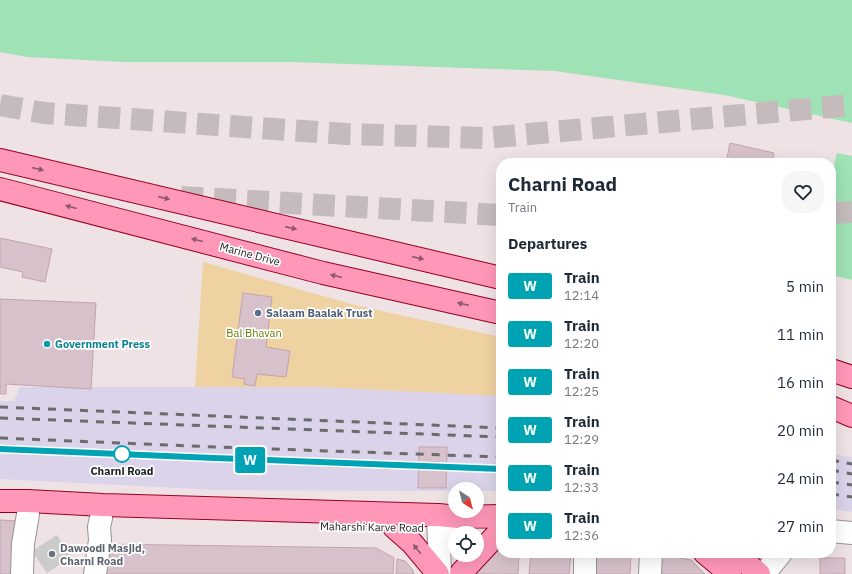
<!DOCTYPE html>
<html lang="en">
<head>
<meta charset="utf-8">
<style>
	body { margin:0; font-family:"IBM Plex Sans",sans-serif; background:#f6f6f7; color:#1f2937; height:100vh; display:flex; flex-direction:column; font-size:15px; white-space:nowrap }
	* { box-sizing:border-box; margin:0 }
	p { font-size:13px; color:#747a83 }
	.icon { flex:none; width:22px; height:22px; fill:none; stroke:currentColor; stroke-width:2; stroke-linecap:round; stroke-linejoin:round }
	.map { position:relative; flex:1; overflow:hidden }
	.side { position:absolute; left:496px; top:158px; width:340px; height:400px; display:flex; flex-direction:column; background:#fff; border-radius:16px; box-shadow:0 4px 16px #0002 }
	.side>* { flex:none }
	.badge { padding:0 8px; border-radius:3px; font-size:14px; line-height:26px }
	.needle { width:26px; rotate:144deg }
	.tools { position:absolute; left:448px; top:482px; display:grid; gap:8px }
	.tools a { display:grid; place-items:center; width:36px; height:36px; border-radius:50%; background:#fff; box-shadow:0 4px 16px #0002; font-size:20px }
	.map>.badge { position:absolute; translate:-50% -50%; box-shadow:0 0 0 2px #fff }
	h2 { padding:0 12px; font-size:15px; line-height:36px }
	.round { display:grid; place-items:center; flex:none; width:42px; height:42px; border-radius:16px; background:#f6f6f7 }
	.overview { display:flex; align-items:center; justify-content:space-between; height:68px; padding:0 12px }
	h1 { font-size:19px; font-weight:700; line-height:30px }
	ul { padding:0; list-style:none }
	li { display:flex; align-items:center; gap:12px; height:48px; padding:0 12px }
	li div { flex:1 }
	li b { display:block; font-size:15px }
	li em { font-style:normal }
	li .badge { min-width:44px; font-weight:700; text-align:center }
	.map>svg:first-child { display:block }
</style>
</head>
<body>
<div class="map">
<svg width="852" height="574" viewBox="0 0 852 574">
	<rect width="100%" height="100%" fill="#efe2e5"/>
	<path fill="#dad3e9" d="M20 387H320L501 395V491H477V489H455V491L217 490 0 479V401H14Z
		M831 453 852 458V512L831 509Z"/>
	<path fill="#cbcbcb" d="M57 535 71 557 47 573 32 551Z"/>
	<path fill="#efd2a2" d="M203 262 359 306 501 337V396L320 387H195Z"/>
	<path fill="#9ee2b5" d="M0 0H852V123L724 95 555 71 291 62H123L27 57 0 52Z
		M837 153 852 156V280L831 275V179Z"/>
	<path fill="#d7c2cb" stroke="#c3a3b1" d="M730 143 774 153 772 163H726Z
		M0 238 52 249 45 282 22 277 23 272 0 267Z
		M243 293 272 297 266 347 290 351 286 377 257 374 255 386 244 384 245 379 232 377Z
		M0 299 96 303 91 389 6 384V394H0Z
		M419 447H447L446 488H418Z
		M0 520 18 521 12 574H0Z
		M101 544 376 548 394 558 393 574H99Z
		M501 546V553H519L518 574H475L481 561Z
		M531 553H571L569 574H529Z
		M589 553H631L630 574H588Z
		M659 554 691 560 705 574H657Z
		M820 558H845V574H820Z
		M397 559 405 561 412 569 414 574H396Z"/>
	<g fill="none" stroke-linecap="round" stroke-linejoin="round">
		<path stroke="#c5bbbd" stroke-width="22" stroke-dasharray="22 11" stroke-linecap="butt" d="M0 105 44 113 346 134 485 138 852 105
			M181 197 501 215
			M831 213 852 212"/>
		<g stroke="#949494" stroke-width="24">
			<path id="minor" d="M438 515 440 574
				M459 517 460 533
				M831 531 852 533
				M22 574 23 544 28 514
				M95 574 100 540 99 527 101 518
				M585 574V553
				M650 574 651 553
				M764 574 781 553"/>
		</g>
		<g stroke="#960020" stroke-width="24">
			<path id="major" d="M0 160 501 278
				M0 189 323 273 501 313
				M831 370 852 377
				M831 407 852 416
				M0 501H28L103 505 438 515 459 517 501 516
				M394 527 412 543 438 574
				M705 553 730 574
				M735 553 759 574
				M461 573 501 530"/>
		</g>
		<use href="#minor" stroke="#fff" stroke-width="22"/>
		<use href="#major" stroke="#ff97b8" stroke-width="22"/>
		<path stroke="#6b6b6b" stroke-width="3" stroke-dasharray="8 8" stroke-linecap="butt" d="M0 407 501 428
			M0 418 501 437
			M0 438 215 447 501 457
			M0 449 215 459 501 469
			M831 460 852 464
			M831 470 852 474
			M831 482 852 485
			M831 494 852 497"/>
	</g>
	<defs><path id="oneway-solid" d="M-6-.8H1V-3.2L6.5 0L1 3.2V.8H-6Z"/></defs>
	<g fill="#8e5a6a">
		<use href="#oneway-solid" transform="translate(38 169) rotate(13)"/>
		<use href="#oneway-solid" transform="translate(164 198) rotate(13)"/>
		<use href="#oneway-solid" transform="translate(71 207) rotate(-165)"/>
		<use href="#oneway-solid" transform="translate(291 228) rotate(13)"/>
		<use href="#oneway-solid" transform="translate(197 240) rotate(-165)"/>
		<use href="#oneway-solid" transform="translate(418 258) rotate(13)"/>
		<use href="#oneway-solid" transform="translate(336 276) rotate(-167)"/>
		<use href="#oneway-solid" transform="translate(463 304) rotate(-167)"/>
		<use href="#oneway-solid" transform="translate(417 549) rotate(-129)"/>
	</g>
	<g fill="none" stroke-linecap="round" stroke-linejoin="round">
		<g stroke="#fff" stroke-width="9">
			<path id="line" d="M0 449 214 458 501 469"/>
		</g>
		<use href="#line" stroke="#00a3b4" stroke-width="6"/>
	</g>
	<circle fill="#5c6f8a" stroke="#fff" stroke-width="1.5" cx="258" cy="313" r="4"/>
	<circle fill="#0f9aa8" stroke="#fff" stroke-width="1.5" cx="47" cy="344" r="4"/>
	<circle fill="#fff" stroke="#00a3b4" stroke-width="2" cx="122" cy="454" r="8"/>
	<circle fill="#6b7280" stroke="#fff" stroke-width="1.5" cx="52" cy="554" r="4"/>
	<g text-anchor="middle" stroke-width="3.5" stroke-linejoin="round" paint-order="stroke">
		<g font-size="11" fill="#1d1d1d" stroke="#fff">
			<text transform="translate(250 254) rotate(15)" y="4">Marine Drive</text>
			<text transform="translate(372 527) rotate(1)" y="4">Maharshi Karve Road</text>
		</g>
		<g font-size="11" font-weight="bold" fill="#4e5e75" stroke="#fff" text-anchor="start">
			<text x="266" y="317">Salaam Baalak Trust</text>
		</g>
		<g font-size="11" fill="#668002" stroke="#fff">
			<text x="254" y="337">Bal Bhavan</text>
		</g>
		<g font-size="11" font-weight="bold" fill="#0d838f" stroke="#fff" text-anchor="start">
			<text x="55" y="348">Government Press</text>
		</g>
		<g font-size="11" font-weight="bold" fill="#1d1d1d" stroke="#fff">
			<text x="122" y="475">Charni Road</text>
		</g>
		<g font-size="11" font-weight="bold" fill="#5b616d" stroke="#fff" text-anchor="start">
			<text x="60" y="552">Dawoodi Masjid,<tspan x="60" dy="13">Charni Road</tspan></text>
		</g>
	</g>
</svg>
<div class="tools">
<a><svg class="needle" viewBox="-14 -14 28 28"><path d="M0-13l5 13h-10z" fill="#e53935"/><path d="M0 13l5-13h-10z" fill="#747a83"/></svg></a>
<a><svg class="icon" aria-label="locate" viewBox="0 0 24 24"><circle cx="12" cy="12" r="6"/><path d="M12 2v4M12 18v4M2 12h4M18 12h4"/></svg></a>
</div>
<b class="badge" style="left:250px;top:460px;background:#00a3b4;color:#fff">W</b>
<section class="side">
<div class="overview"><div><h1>Charni Road</h1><p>Train</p></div><a class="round"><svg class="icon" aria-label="heart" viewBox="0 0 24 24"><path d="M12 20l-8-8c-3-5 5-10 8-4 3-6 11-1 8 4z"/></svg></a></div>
<h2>Departures</h2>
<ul>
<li><span class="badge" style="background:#00a3b4;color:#fff">W</span><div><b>Train</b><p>12:14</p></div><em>5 min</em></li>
<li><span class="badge" style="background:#00a3b4;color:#fff">W</span><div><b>Train</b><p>12:20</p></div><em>11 min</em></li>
<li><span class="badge" style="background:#00a3b4;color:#fff">W</span><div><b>Train</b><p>12:25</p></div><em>16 min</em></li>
<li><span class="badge" style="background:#00a3b4;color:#fff">W</span><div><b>Train</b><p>12:29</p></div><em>20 min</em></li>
<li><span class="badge" style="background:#00a3b4;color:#fff">W</span><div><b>Train</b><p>12:33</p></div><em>24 min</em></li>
<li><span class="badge" style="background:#00a3b4;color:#fff">W</span><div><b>Train</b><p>12:36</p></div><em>27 min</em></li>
</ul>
</section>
</div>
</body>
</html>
